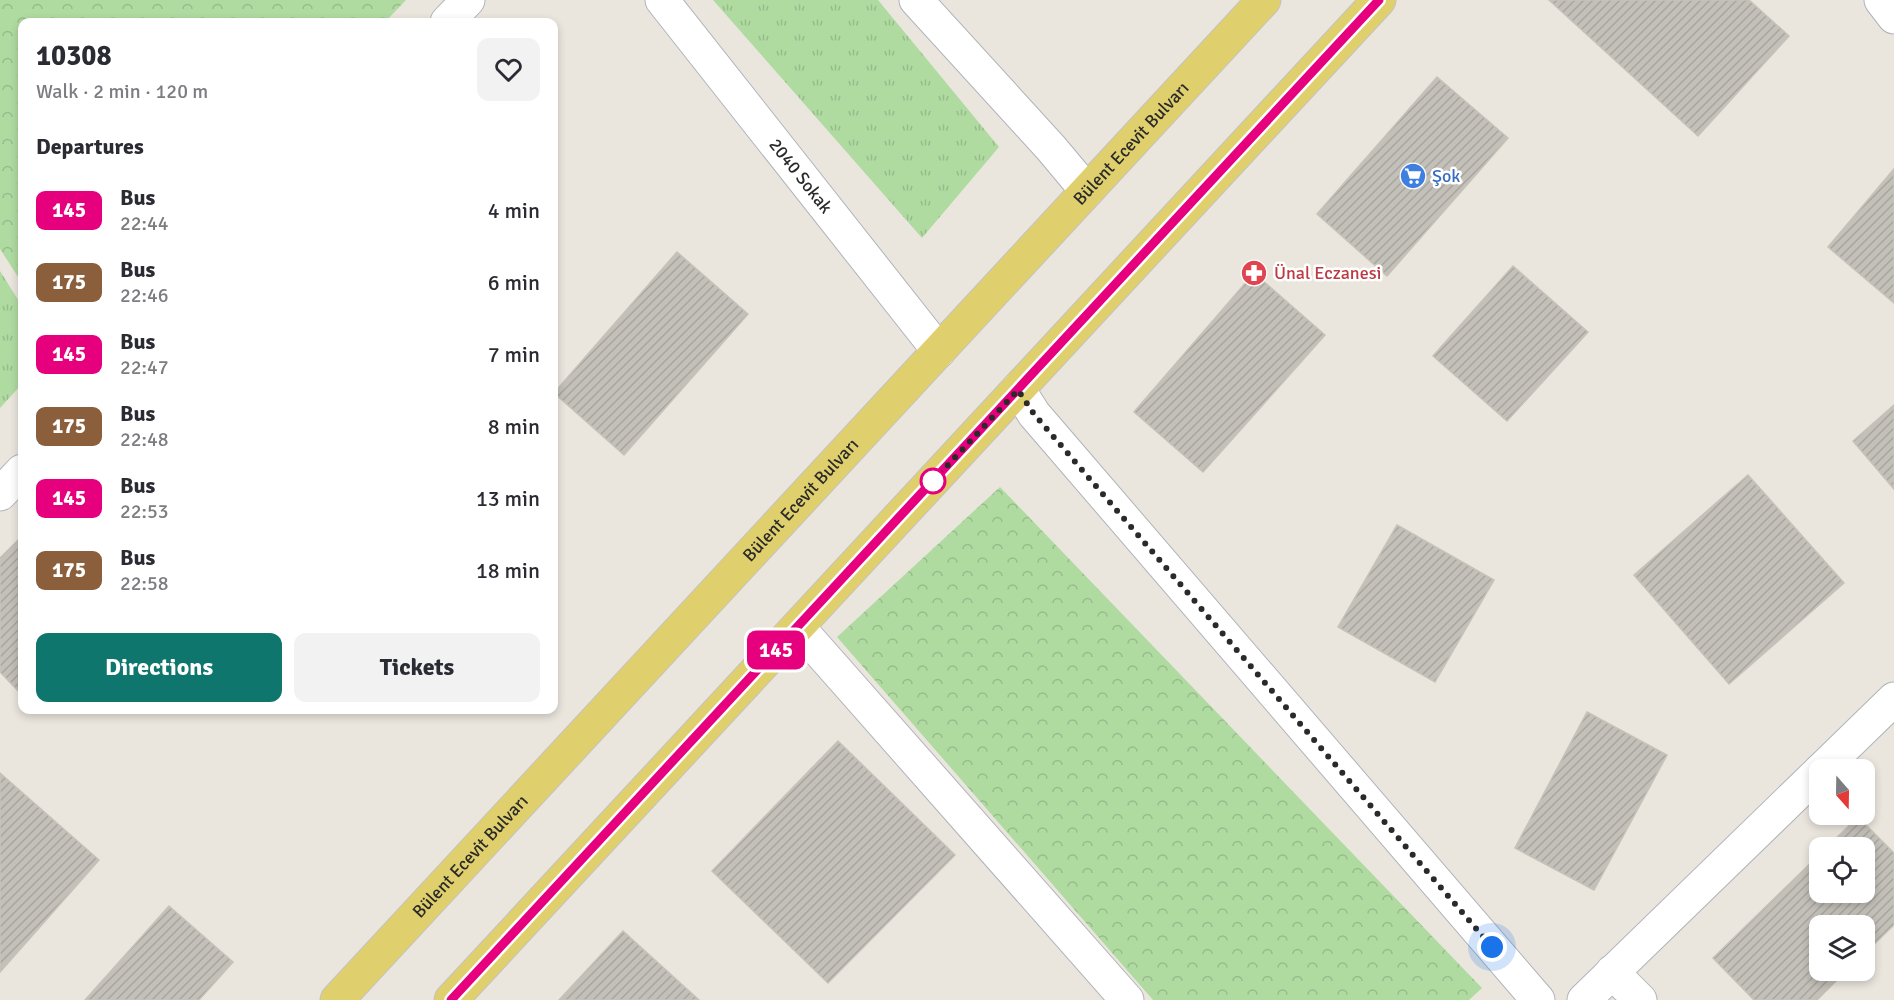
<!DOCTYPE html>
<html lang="en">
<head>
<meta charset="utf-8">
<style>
	body { margin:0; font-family:Signika,sans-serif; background:#f2f2f3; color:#2b2b33; height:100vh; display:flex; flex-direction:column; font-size:22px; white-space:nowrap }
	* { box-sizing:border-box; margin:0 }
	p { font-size:20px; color:#7c7c81 }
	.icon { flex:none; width:33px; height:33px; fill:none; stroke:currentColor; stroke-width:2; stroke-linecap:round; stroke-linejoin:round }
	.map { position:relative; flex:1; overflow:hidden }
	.panel { position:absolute; left:18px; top:18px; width:540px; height:696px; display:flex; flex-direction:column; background:#fff; border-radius:12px; box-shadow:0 3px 9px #0003 }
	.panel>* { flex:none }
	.badge { padding:0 12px; border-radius:9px; font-size:21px; line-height:39px }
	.needle { width:39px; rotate:160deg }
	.fabs { position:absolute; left:1809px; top:759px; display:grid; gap:12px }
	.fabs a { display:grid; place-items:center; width:66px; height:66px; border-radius:12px; background:#fff; box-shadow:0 3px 9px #0003; font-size:30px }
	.you { position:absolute; width:30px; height:30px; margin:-15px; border:4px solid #fff; border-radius:50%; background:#1a73e8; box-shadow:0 0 0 9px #1a73e833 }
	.map>.badge { position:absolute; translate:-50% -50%; box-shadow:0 0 0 3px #fff }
	h2 { padding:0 18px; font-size:22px; line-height:54px }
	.round { display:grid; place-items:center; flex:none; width:63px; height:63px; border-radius:12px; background:#f2f2f3 }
	.headline { display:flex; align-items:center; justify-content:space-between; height:102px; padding:0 18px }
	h1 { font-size:28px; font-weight:700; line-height:45px }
	.button { display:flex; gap:12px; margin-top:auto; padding:12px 18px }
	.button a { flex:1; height:69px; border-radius:12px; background:#0f766e; color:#fff; font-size:24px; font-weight:700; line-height:69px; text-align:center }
	.button a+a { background:#f2f2f3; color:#2b2b33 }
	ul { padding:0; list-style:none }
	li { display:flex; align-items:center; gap:18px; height:72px; padding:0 18px }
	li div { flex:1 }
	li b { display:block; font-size:22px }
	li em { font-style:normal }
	li .badge { min-width:66px; font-weight:700; text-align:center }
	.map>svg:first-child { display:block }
</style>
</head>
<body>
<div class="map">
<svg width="1894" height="1000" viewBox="0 0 1894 1000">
	<defs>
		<pattern id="grass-tufts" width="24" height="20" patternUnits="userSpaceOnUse" patternTransform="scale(1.5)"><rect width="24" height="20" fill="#afdba1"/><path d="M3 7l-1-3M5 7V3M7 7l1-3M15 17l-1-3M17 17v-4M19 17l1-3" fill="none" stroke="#97bc8b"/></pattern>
		<pattern id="park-crowns" width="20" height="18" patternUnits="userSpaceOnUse" patternTransform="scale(1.5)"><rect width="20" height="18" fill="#afdba1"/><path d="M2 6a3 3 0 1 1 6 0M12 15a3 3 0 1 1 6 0" fill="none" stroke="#97bc8b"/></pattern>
		<pattern id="building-hatch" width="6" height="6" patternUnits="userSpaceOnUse" patternTransform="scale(1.5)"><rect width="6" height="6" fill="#c3c0b9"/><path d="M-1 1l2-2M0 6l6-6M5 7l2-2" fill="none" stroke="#a8a59f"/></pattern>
	</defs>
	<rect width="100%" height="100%" fill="#eae6de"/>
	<path fill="url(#grass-tufts)" d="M713 0H878L999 147 922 238Z
		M0 271 22 306V384L0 408Z"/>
	<path fill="url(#park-crowns)" d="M0 0H406L385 22H22V283L0 249Z
		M1000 487 1482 988 1469 1000H1153L837 637Z"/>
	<path fill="url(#building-hatch)" stroke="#c6c2b8" stroke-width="1.5" d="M1549 0H1749L1789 36 1698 136Z
		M1437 77 1508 138 1387 276 1317 214Z
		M1894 169V303L1828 247Z
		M677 252 748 314 624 455 554 393Z
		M1513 266 1588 332 1507 421 1433 356Z
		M1254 273 1325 335 1203 472 1134 412Z
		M1894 405V489L1853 441Z
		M1748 475 1844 583 1729 684 1634 575Z
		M1397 525 1494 580 1435 682 1338 627Z
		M22 536V695L0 672V558Z
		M1587 712 1667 755 1594 890 1515 848Z
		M838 741 955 855 828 983 712 871Z
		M0 773 99 860 0 972Z
		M1858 817 1894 853V925L1864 954V926H1820V970H1847L1817 1000H1754L1713 958 1820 854V892H1864V848H1826Z
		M169 906 233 962 199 1000H85Z
		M623 931 699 1000H559Z"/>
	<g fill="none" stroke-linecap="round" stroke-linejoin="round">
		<g stroke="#b1b3bc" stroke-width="35">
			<g id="minor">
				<path id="s1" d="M662 0 939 351"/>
				<path d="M916 0 1051 148 1087 191"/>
				<path d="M1881 0 1894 17"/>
				<path d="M447 22 468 0"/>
				<path d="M1018 389 1034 414 1538 1000"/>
				<path d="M0 494 22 471"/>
				<path d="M798 627 1127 1000"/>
				<path d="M1821 770 1894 699"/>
				<path d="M1612 972 1640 1000"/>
				<path d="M1584 1000 1820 771"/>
			</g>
		</g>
		<g stroke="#c3c3c3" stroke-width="35">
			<g id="primary">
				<path id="s2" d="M337 1000 1264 0"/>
				<path d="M451 1000 1379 0"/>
			</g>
		</g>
		<use href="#minor" stroke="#fff" stroke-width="33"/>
		<use href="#primary" stroke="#e0cf6d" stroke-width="33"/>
	</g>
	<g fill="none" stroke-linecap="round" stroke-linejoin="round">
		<g stroke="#fff" stroke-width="14">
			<path id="line" d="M451 1000 1379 0"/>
		</g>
		<use href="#line" stroke="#e6007e" stroke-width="9"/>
		<path stroke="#2a2a2a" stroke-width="6" stroke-dasharray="0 10.8" d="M933 481 1018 390 1034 414 1492 947"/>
	</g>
	<defs>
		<g id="supermarket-disc" transform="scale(1.35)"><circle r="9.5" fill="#3f7fe0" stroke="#fff"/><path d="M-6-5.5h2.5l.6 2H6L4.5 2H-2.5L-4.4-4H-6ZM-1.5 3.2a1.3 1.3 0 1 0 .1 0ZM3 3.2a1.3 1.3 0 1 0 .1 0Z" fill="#fff"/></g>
		<g id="pharmacy-disc" transform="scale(1.35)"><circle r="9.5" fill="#e0444e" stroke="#fff"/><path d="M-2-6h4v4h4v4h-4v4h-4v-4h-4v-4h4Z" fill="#fff"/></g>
	</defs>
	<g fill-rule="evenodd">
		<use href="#supermarket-disc" x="1413" y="176"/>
		<use href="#pharmacy-disc" x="1254" y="273"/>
	</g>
	<circle fill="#fff" stroke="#e6007e" stroke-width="3" cx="933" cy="481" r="12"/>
	<g text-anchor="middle" stroke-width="5" stroke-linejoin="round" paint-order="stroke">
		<g font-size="18" fill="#2a2a2a" stroke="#fff">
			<text dy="6" stroke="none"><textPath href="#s2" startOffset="1168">Bülent Ecevit Bulvarı</textPath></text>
			<text dy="6" stroke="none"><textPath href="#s1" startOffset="224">2040 Sokak</textPath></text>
			<text dy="6" stroke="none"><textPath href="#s2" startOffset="682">Bülent Ecevit Bulvarı</textPath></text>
			<text dy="6" stroke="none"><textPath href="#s2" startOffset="196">Bülent Ecevit Bulvarı</textPath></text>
		</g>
		<g font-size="18" fill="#366cbe" stroke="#fff" text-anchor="start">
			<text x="1432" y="182">Şok</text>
		</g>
		<g font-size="18" fill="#be3a42" stroke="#fff" text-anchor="start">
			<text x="1274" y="279">Ünal Eczanesi</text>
		</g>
	</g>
</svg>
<div class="fabs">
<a><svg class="needle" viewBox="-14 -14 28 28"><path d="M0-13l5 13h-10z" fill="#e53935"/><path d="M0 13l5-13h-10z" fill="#7c7c81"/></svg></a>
<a><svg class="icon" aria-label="locate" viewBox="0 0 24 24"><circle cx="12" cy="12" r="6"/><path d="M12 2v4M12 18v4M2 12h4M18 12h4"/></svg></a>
<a><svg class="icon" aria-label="layers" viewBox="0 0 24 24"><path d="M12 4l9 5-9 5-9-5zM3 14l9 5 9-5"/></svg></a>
</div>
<div class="you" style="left:1492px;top:947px"></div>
<b class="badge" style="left:776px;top:650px;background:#e6007e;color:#fff">145</b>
<section class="panel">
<div class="headline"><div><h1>10308</h1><p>Walk · 2 min · 120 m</p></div><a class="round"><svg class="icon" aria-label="heart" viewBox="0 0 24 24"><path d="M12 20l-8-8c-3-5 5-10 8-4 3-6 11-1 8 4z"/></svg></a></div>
<h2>Departures</h2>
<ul>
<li><span class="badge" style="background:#e6007e;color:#fff">145</span><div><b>Bus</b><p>22:44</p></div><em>4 min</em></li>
<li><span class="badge" style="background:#8b5e3c;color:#fff">175</span><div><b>Bus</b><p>22:46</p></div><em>6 min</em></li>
<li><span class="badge" style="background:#e6007e;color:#fff">145</span><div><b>Bus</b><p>22:47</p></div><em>7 min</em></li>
<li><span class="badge" style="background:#8b5e3c;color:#fff">175</span><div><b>Bus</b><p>22:48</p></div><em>8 min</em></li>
<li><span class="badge" style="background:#e6007e;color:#fff">145</span><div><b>Bus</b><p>22:53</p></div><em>13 min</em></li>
<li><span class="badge" style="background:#8b5e3c;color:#fff">175</span><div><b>Bus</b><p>22:58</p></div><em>18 min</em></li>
</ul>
<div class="button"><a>Directions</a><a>Tickets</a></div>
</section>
</div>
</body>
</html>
